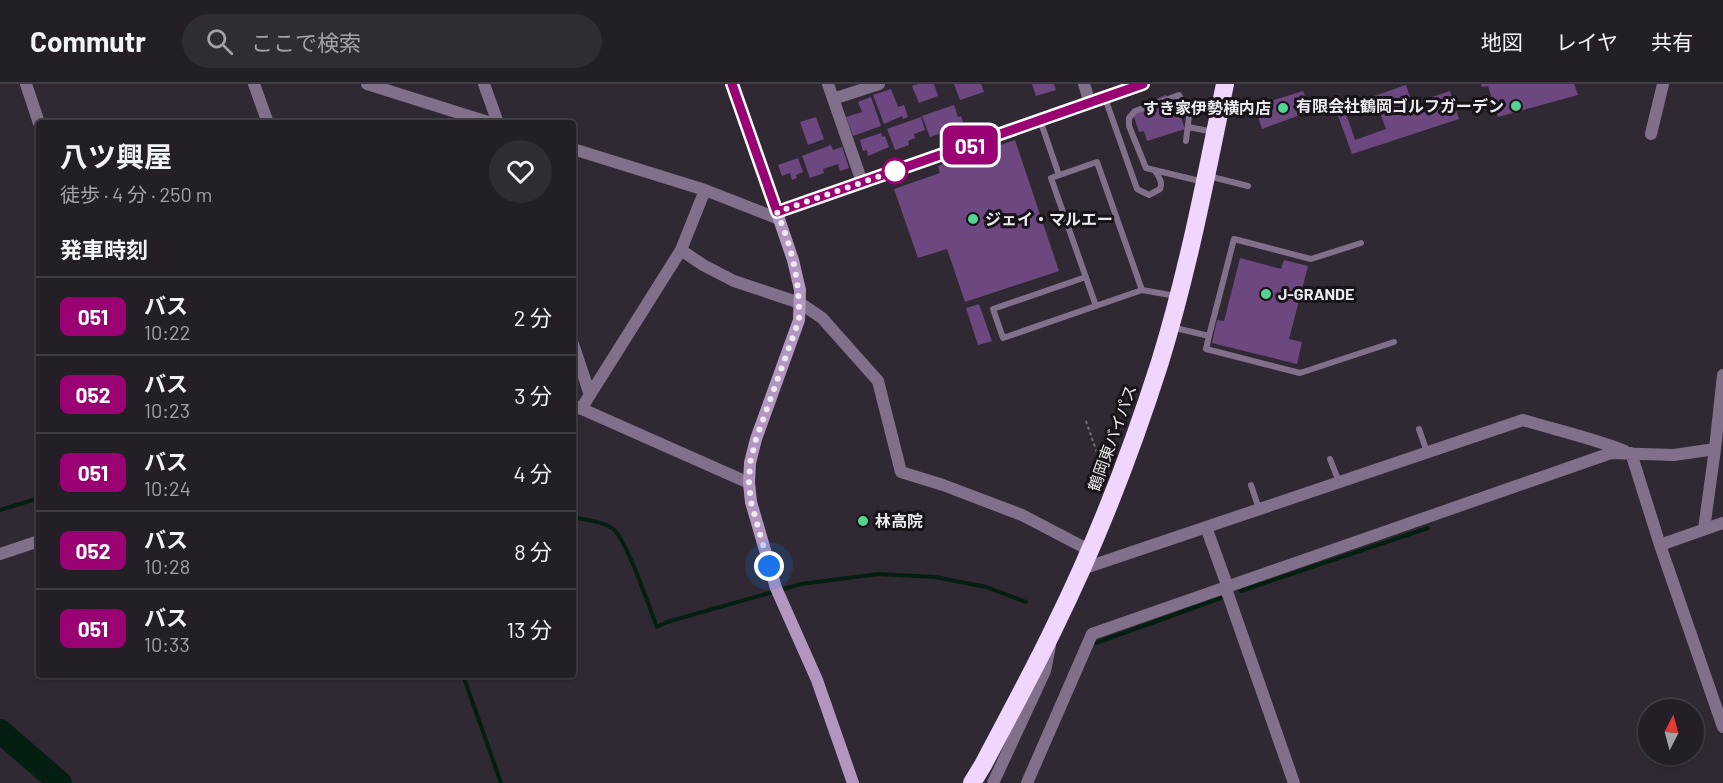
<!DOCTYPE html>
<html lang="ja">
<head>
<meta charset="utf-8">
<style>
	body { margin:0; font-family:Barlow,"Noto Sans JP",sans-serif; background:#302c33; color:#f1f3f6; height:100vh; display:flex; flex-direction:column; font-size:22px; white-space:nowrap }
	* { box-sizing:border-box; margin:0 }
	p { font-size:20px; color:#a3a2a7 }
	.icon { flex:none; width:33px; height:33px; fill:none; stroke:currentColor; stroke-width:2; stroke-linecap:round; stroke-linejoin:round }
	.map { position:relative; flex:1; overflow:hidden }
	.drawer { position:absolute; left:36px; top:36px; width:540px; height:558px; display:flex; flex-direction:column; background:#241f27; border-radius:6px; box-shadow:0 2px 4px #0004,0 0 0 2px #413d44 }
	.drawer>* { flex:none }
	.badge { padding:0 12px; border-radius:9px; font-size:21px; line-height:39px }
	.needle { width:39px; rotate:6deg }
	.tools { position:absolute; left:1638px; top:615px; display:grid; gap:12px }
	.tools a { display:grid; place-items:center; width:66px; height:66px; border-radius:50%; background:#241f27; box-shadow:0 2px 4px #0004,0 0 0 2px #413d44; font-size:30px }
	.you { position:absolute; width:30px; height:30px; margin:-15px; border:4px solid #fff; border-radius:50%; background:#1a73e8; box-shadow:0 0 0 9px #1a73e833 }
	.map>.badge { position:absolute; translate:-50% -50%; box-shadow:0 0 0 3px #fff }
	h2 { padding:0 24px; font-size:22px; line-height:54px }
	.round { display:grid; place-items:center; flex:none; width:63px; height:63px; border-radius:32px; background:#302c33 }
	.overview { display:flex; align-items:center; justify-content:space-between; height:102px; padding:0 24px }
	h1 { font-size:28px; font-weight:700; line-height:45px }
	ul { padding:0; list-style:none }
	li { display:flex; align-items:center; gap:18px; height:78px; padding:0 24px; border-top:2px solid #413d44 }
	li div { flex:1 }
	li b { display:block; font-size:22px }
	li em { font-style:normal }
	li .badge { min-width:66px; font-weight:700; text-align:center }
	header { display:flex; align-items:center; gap:36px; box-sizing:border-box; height:84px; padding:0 30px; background:#241f27; border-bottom:2px solid #413d44 }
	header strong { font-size:28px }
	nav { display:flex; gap:33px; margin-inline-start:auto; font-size:21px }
	.search { width:420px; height:54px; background:#302c33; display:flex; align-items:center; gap:15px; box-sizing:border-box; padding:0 21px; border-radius:33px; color:#a3a2a7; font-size:22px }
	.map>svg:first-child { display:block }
</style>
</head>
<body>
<header>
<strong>Commutr</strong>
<div class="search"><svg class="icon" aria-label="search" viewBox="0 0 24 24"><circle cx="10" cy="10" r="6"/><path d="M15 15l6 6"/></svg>ここで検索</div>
<nav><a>地図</a><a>レイヤ</a><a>共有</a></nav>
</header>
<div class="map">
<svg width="1723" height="699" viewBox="0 0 1723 699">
	<rect width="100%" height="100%" fill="#302934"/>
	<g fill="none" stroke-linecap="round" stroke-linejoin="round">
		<path stroke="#051e12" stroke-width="4" d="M0 426 39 414
			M573 433C586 436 602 437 613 445 627 456 649 523 657 543L667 538 801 500 878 490 935 493 986 503 1026 518
			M1241 507 1428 444
			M1096 559 1221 514
			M463 591 501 699"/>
		<path stroke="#051e12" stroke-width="24" d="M0 647 60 699"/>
	</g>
	<path fill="#6d477f" d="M918 0H934L938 12 919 19 912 2Z
		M954 0H981L984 8 960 16Z
		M1032 0H1054L1056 6 1036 12Z
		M1481 0H1574L1578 11 1498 33 1488 2 1482 3Z
		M1406 1 1416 30 1435 24 1432 13 1450 7 1459 35 1352 70 1337 29 1345 26 1355 56 1386 45 1374 12Z
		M891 5 898 23 904 21 908 33 903 35 902 32 884 40 873 11Z
		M1303 7 1311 27 1262 45 1255 22Z
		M1166 11 1169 19 1175 17 1185 45 1147 57 1144 47 1139 48 1133 30 1160 21 1158 14Z
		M871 13 881 42 853 52 846 33 862 28 858 18Z
		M954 21 958 33 961 32 963 38 959 39 960 42 930 53 922 32Z
		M816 33 824 55 808 61 800 38Z
		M921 33 925 46 914 50 915 54 908 57 909 61 895 66 887 45Z
		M881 49 882 53 885 52 889 63 868 72 867 66 863 67 860 56Z
		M1015 56 1059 187 965 218 947 165 918 174 894 105 940 89 938 82Z
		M831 61 833 66 842 63 849 84 840 87 838 80 823 85 824 89 810 94 802 72Z
		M798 74 803 88 796 91 797 94 792 96 790 89 782 92 778 81Z
		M1240 174 1281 185 1284 176 1308 182 1289 255 1302 258 1297 280 1212 259 1217 236 1224 237Z
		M979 220 992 257 978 261 966 224Z"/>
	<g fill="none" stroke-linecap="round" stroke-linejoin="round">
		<path stroke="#746f78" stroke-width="2" stroke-dasharray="3 3" stroke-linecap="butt" d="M1086 337 1104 389"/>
		<path stroke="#81708a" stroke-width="6" d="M1105 14 1137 105 1149 111 1160 105C1163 98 1159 93 1155 87
			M1040 36 1059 91
			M1188 43 1214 48
			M1186 57 1189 32 1179 11 1135 27 1129 34V42L1146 84 1204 98
			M1208 92 1248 102
			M1086 193 993 225 1003 254 1142 206 1176 212
			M1096 222 1051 94 1097 78 1142 206
			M1171 243 1209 252 1206 265 1300 289 1394 258
			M1209 252 1234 155 1311 175 1361 159
			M1419 345 1427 368
			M1330 375 1339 398
			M1251 401 1259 425"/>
		<path stroke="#81708a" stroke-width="12" d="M26 0 39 39
			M254 0 268 39
			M367 0 491 39
			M484 0 498 39
			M828 0 862 98
			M1084 0 1090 19
			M833 15 879 0
			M1651 50 1663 0
			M573 65 705 106 779 135
			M681 166 703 181 734 197 800 219 822 234 878 297 901 388 943 401 1022 431 1089 466
			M573 260 590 311
			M573 321 749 399
			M581 325 681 166 705 106
			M1631 369 1660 461 1723 643
			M1206 443 1227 501
			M1704 445 1715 365
			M1660 461 1723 439
			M0 470 39 457
			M1082 485 1523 336C1556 346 1592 354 1625 367
			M1225 502 1294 699
			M993 699 1045 587 1050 562
			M1027 699 1092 550 1611 369 1674 371 1715 365 1723 291"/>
		<path stroke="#b296c0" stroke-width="12" d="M732 0 779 135 793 176 800 206 799 236 756 355 750 379 749 399 751 418 776 504 817 596 853 699
			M777 128 1143 0"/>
		<path stroke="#f0d6fd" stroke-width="18" d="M972 699 983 681C1007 635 1032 590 1054 544 1096 459 1131 369 1160 278 1188 187 1206 93 1225 0"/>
	</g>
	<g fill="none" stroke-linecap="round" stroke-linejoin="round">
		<g stroke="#fff" stroke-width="14">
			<path id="line" d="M732 0 777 128 1143 0"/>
		</g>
		<use href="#line" stroke="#9a0273" stroke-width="9"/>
		<path stroke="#eeeaf1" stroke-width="6" stroke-dasharray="0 10.8" d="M769 482 751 418 749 399 750 379 756 355 799 236C800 197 792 164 777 128L895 87"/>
	</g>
	<g fill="#54d395" stroke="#171318" stroke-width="2">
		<circle cx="1516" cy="22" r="6"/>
		<circle cx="1283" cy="24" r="6"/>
		<circle cx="973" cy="135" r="6"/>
		<circle cx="1266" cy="210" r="6"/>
		<circle cx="863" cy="437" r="6"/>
	</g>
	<circle fill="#fff" stroke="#9a0273" stroke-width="3" cx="895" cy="87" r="12"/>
	<g text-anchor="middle" stroke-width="6" stroke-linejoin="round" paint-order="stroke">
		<g font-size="16" font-weight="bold" fill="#eeeaf1" stroke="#171318" text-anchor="start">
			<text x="1504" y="28" text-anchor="end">有限会社鶴岡ゴルフガーデン</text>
			<text x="1271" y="30" text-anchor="end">すき家伊勢横内店</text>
			<text x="985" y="141">ジェイ・マルエー</text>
			<text x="1278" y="216">J-GRANDE</text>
			<text x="875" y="443">林高院</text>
		</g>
		<g font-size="16" fill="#eeeaf1" stroke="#171318">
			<text transform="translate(1112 354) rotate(-70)" y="6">鶴岡東バイパス</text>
		</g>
	</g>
</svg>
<div class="tools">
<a><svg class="needle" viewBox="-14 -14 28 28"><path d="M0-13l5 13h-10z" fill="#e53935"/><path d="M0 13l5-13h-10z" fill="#a3a2a7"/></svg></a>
</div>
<div class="you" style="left:769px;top:482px"></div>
<b class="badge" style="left:970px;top:61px;background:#9a0273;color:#fff">051</b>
<section class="drawer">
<div class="overview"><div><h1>八ツ興屋</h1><p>徒歩 · 4 分 · 250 m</p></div><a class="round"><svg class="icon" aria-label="heart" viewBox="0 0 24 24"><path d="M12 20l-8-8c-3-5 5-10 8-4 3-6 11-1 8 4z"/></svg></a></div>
<h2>発車時刻</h2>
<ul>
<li><span class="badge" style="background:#9a0273;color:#fff">051</span><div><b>バス</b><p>10:22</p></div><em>2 分</em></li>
<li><span class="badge" style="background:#9a0273;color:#fff">052</span><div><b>バス</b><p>10:23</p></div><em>3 分</em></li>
<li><span class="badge" style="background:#9a0273;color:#fff">051</span><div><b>バス</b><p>10:24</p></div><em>4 分</em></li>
<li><span class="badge" style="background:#9a0273;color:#fff">052</span><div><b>バス</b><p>10:28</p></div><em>8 分</em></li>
<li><span class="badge" style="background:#9a0273;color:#fff">051</span><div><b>バス</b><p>10:33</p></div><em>13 分</em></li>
</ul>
</section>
</div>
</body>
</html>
